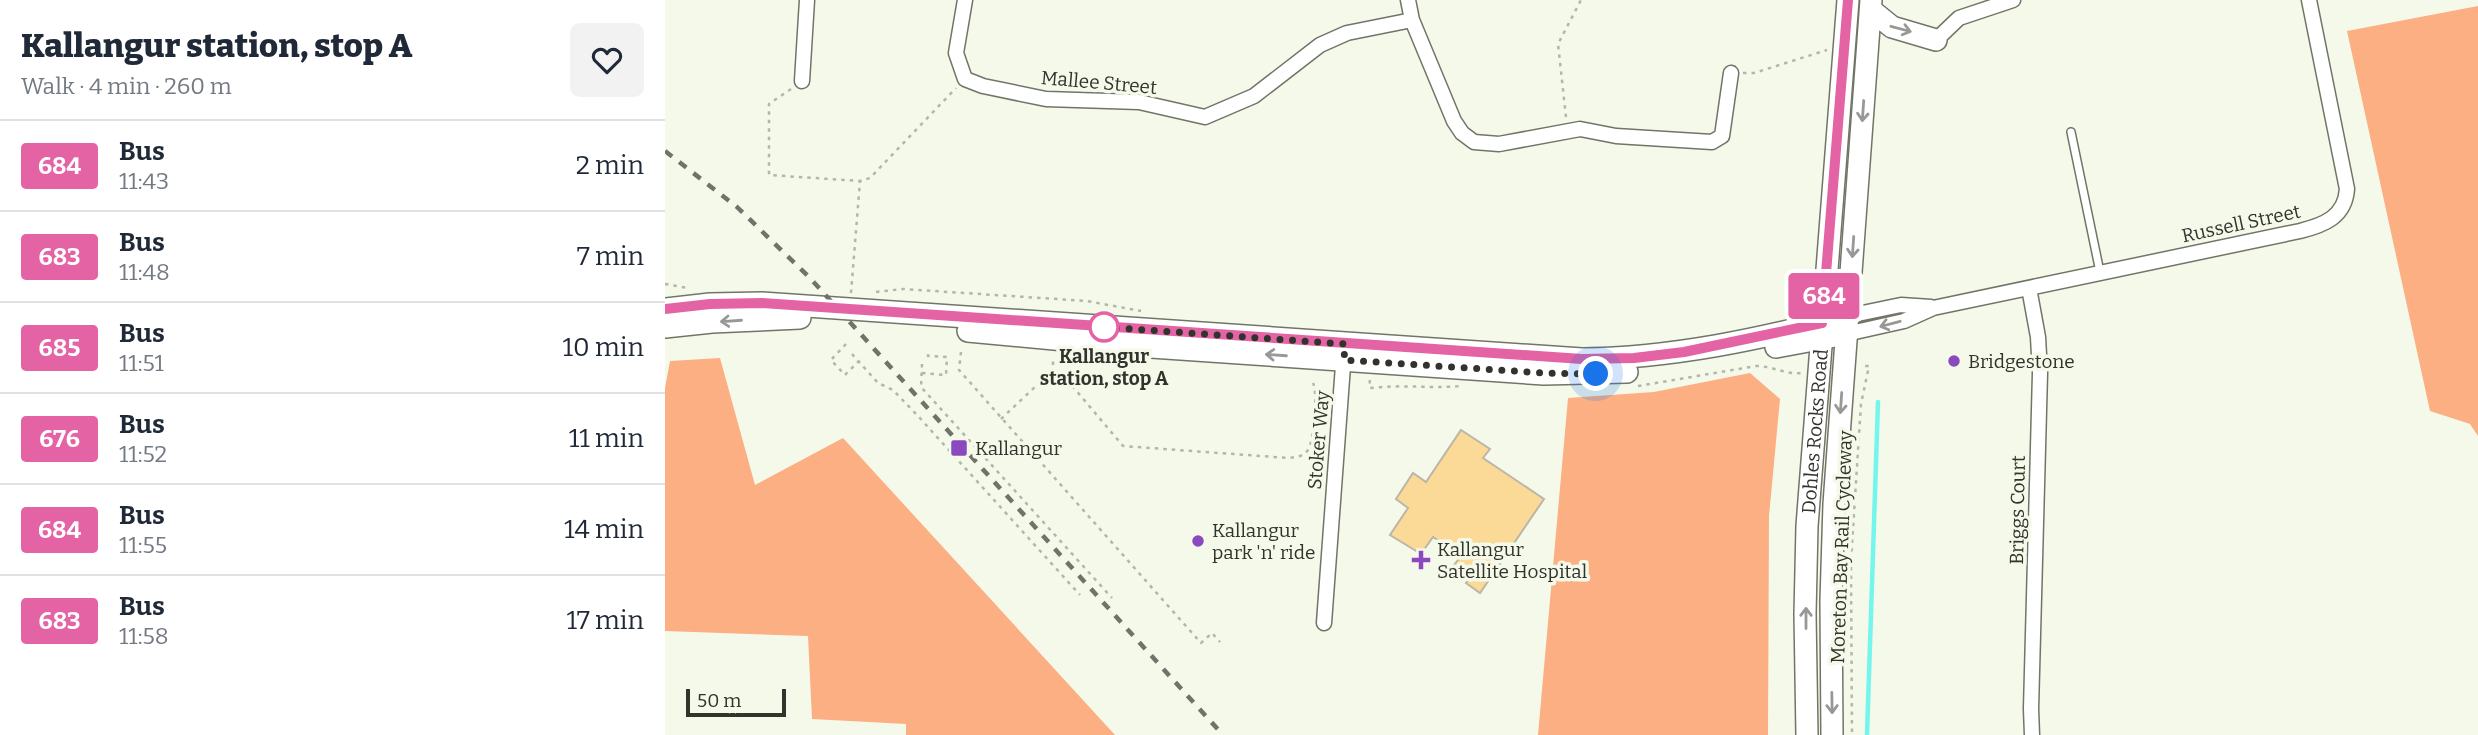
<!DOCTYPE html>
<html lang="en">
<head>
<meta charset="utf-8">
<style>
	body { margin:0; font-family:Bitter,serif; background:#f2f2f3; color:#1f2937; height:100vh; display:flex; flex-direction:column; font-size:26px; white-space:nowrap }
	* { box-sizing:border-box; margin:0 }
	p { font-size:23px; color:#747a83 }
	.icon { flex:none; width:38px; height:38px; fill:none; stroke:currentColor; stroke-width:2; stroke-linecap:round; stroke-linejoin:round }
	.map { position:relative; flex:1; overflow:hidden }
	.panel { display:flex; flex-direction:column; background:#fff; width:665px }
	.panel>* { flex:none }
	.badge { padding:0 14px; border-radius:5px; font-size:24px; line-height:46px }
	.scale { position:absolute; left:21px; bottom:18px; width:100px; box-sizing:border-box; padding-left:7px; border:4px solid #31332d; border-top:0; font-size:19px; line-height:24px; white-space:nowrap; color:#31332d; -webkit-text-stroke:5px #f5f9e9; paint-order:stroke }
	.you { position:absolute; width:35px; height:35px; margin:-18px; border:5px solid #fff; border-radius:50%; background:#1a73e8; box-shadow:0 0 0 10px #1a73e833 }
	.map>.badge { position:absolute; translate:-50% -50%; box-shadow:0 0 0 4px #fff }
	.round { display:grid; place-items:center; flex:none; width:74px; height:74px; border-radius:10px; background:#f2f2f3 }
	.headline { display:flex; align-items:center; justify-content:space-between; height:119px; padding:0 21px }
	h1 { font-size:33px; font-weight:800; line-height:52px }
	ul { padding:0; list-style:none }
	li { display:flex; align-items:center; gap:21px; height:91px; padding:0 21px; border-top:2px solid #e0e1e3 }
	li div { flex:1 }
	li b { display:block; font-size:26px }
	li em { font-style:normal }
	li .badge { min-width:77px; font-weight:700; text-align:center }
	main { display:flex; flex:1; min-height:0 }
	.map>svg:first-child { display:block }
</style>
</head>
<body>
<main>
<section class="panel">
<div class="headline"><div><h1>Kallangur station, stop A</h1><p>Walk · 4 min · 260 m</p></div><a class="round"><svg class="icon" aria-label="heart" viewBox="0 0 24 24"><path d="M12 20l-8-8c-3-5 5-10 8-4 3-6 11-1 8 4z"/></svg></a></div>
<ul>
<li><span class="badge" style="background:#e463a4;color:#fff">684</span><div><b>Bus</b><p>11:43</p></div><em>2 min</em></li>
<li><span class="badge" style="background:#e463a4;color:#fff">683</span><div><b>Bus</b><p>11:48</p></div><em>7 min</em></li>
<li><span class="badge" style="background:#e463a4;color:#fff">685</span><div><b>Bus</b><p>11:51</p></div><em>10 min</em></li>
<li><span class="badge" style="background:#e463a4;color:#fff">676</span><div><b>Bus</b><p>11:52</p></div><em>11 min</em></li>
<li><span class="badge" style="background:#e463a4;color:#fff">684</span><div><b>Bus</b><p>11:55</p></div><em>14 min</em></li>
<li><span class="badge" style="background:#e463a4;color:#fff">683</span><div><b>Bus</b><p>11:58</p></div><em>17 min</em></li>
</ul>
</section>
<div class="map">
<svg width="1813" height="735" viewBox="0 0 1813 735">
	<rect width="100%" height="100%" fill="#f5f9e9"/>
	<path fill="#fbaf83" d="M1813 6V436L1805 424 1765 411 1682 31Z
		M55 358 90 485 178 438 450 735H241V724L147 719 143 636 0 631V388L5 361Z
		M1085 373 1115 399 1104 516 1103 735H873L903 398 989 392Z"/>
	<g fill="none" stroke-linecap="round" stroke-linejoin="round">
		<path stroke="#74f6ed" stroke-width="4.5" d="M1202 735 1213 402"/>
	</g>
	<path fill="#fada96" stroke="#bdb6a7" stroke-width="2" d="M796 430 825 449 818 458 879 499 815 593 801 583 806 576 789 565 796 556 768 537 756 554 725 535 743 508 731 499 748 473 761 482Z"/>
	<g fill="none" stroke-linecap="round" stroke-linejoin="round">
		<g stroke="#717567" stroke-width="10">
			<path id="lane" d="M1406 132 1435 272"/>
		</g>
		<g stroke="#717567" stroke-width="17">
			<path id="street" d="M300 0 291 53 300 79 318 86 381 99 474 102 540 117 589 96 655 45 682 33 747 20
				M743 0 747 20 789 121 797 133 809 142 834 144 915 129 951 136 1047 142 1057 136 1066 73
				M1271 40 1294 18 1348 0
				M137 81 142 0
				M1364 288 1373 337 1375 373 1366 709 1367 735
				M1183 316 1236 305 1266 307
				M1181 334 1239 321 1268 308 1635 231C1659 225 1680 217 1682 189L1644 0
				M659 623 679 352"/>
		</g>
		<g stroke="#717567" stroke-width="24">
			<g id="secondary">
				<path d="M1206 10 1227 27 1271 40"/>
				<path d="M0 309 45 304 97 303 917 359C1007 358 1096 339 1183 316"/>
				<path d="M0 327 47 322 135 318"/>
				<path d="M303 331 442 344 879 374 962 372"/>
				<path d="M1111 347 1181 334"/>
				<path id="s1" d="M1142 735 1140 614 1142 526 1183 0"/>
				<path d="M1167 735 1166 601 1169 504 1206 0"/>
			</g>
		</g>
		<path stroke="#b3b6aa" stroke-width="2.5" stroke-dasharray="3.5 5" stroke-linecap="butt" d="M1078 73H1089L1162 50
			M126 89 104 104V175L195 181 205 178 291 88
			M901 117 893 44 916 0
			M0 284 23 288
			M211 292 238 289 422 301 476 311
			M186 293 195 181
			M181 344 166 360 180 375 194 361
			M296 352 294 370 536 643 547 633 555 642
			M187 354 213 383 228 390 253 416 415 595
			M257 364 256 387 447 598
			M388 370 398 375 458 446 623 458C632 457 638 457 643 450 649 442 653 392 648 383
			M257 373 281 375 282 357 263 356V350
			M705 380 704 387 707 388C737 384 765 389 795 386
			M973 386 1091 366C1108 366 1121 375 1137 373
			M336 419 388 370V357
			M1186 560 1196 404 1204 366H1196
			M1186 567 1187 735"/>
		<use href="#lane" stroke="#fff" stroke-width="7"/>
		<use href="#street" stroke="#fff" stroke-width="14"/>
		<use href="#secondary" stroke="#fff" stroke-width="21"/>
		<path stroke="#707369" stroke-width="4.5" stroke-dasharray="9 9" stroke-linecap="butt" d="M0 151 72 207 145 278 558 735"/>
	</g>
	<defs><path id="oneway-shaft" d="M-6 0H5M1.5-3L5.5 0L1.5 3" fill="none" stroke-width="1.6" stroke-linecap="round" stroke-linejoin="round" transform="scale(1.75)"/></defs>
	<g stroke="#989996">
		<use href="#oneway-shaft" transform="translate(1236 29) rotate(15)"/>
		<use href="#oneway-shaft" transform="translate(1198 111) rotate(94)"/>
		<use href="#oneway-shaft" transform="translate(1188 247) rotate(94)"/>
		<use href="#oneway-shaft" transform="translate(66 321) rotate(176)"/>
		<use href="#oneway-shaft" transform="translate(1225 324) rotate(165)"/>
		<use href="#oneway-shaft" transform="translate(611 355) rotate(-176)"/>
		<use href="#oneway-shaft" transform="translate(1176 403) rotate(94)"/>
		<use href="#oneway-shaft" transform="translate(1141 618) rotate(-90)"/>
		<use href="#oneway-shaft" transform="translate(1167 703) rotate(89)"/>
	</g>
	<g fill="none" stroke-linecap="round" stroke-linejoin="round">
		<g stroke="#fff" stroke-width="16">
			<path id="line" d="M0 309 45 304 97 303 917 359 969 358 1019 352 1157 323 1183 0"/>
		</g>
		<use href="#line" stroke="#e463a4" stroke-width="10"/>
		<path stroke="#31332d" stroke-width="7" stroke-dasharray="0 12.6" d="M439 327 680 344 679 360 879 373 931 374"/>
	</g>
	<circle fill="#fff" stroke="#e463a4" stroke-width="3.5" cx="439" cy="327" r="14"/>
	<g fill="#8a49be" stroke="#f5f9e9" stroke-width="2.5">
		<circle cx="1289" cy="361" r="7"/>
		<rect x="285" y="439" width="18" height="18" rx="3.5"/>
		<circle cx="533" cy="541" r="7"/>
		<path d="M752.5 549.5h7v7h7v7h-7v7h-7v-7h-7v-7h7z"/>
	</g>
	<g text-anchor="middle" stroke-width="7" stroke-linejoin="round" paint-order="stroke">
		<g font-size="19" fill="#31332d" stroke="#f5f9e9">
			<text transform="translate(434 82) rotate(5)" y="7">Mallee Street</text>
			<text transform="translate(1576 223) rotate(-12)" y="7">Russell Street</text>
			<text dy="7" stroke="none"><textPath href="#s1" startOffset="304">Dohles Rocks Road</textPath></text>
			<text transform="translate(653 440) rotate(-85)" y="7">Stoker Way</text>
			<text transform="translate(1352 510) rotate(-89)" y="7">Briggs Court</text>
			<text transform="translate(1176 547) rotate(-88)" y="7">Moreton Bay Rail Cycleway</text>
		</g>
		<g font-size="19" font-weight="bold" fill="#31332d" stroke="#f5f9e9">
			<text x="439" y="363">Kallangur<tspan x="439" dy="22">station, stop A</tspan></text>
		</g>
		<g font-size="19" fill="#31332d" stroke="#f5f9e9" text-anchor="start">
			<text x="1303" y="368">Bridgestone</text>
			<text x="310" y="455">Kallangur</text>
			<text x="547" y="537">Kallangur<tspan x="547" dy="22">park 'n' ride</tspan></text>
			<text x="772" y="556">Kallangur<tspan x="772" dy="22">Satellite Hospital</tspan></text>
		</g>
	</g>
</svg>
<div class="scale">50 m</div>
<div class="you" style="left:931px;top:374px"></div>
<b class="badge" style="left:1159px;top:296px;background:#e463a4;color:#fff">684</b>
</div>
</main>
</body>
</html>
